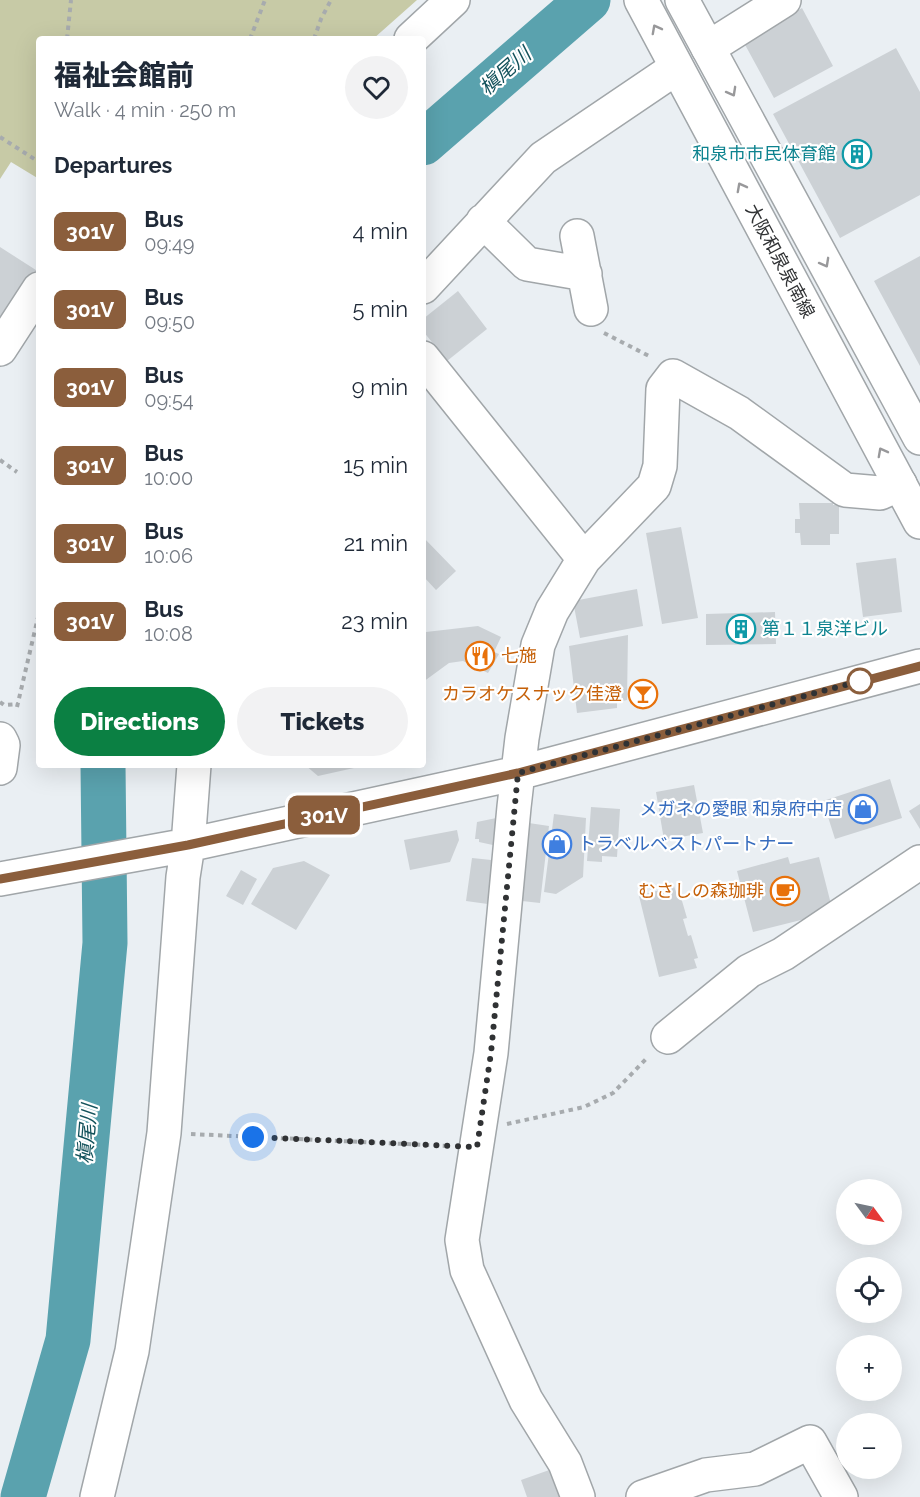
<!DOCTYPE html>
<html lang="en">
<head>
<meta charset="utf-8">
<style>
	body { margin:0; font-family:Raleway,"Noto Sans JP",sans-serif; background:#f2f2f3; color:#1f2937; height:100vh; display:flex; flex-direction:column; font-size:22px; white-space:nowrap }
	* { box-sizing:border-box; margin:0 }
	p { font-size:20px; color:#747a83 }
	.icon { flex:none; width:33px; height:33px; fill:none; stroke:currentColor; stroke-width:2; stroke-linecap:round; stroke-linejoin:round }
	.map { position:relative; flex:1; overflow:hidden }
	.drawer { position:absolute; left:36px; top:36px; width:390px; height:732px; display:flex; flex-direction:column; background:#fff; border-radius:6px; box-shadow:0 6px 24px #0002 }
	.drawer>* { flex:none }
	.badge { padding:0 12px; border-radius:9px; font-size:21px; line-height:39px }
	.needle { width:39px; rotate:123deg }
	.controls { position:absolute; left:836px; top:1179px; display:grid; gap:12px }
	.controls a { display:grid; place-items:center; width:66px; height:66px; border-radius:50%; background:#fff; box-shadow:0 6px 24px #0002; font-size:30px }
	.you { position:absolute; width:30px; height:30px; margin:-15px; border:4px solid #fff; border-radius:50%; background:#1a73e8; box-shadow:0 0 0 9px #1a73e833 }
	.map>.badge { position:absolute; translate:-50% -50%; box-shadow:0 0 0 3px #fff }
	h2 { padding:0 18px; font-size:22px; line-height:54px }
	.round { display:grid; place-items:center; flex:none; width:63px; height:63px; border-radius:32px; background:#f2f2f3 }
	.summary { display:flex; align-items:center; justify-content:space-between; height:102px; padding:0 18px }
	h1 { font-size:28px; font-weight:800; line-height:45px }
	.primary-button { display:flex; gap:12px; margin-top:auto; padding:12px 18px }
	.primary-button a { flex:1; height:69px; border-radius:36px; background:#0b8043; color:#fff; font-size:24px; font-weight:800; line-height:69px; text-align:center }
	.primary-button a+a { background:#f2f2f3; color:#1f2937 }
	ul { padding:0; list-style:none }
	li { display:flex; align-items:center; gap:18px; height:78px; padding:0 18px }
	li div { flex:1 }
	li b { display:block; font-size:22px }
	li em { font-style:normal }
	li .badge { min-width:66px; font-weight:700; text-align:center }
	.map>svg:first-child { display:block }
</style>
</head>
<body>
<div class="map">
<svg width="920" height="1497" viewBox="0 0 920 1497">
	<rect width="100%" height="100%" fill="#eaeff3"/>
	<path fill="#c7caa6" d="M0 0H417L373 39H39V179L11 162 0 179Z"/>
	<g fill="none" stroke-linecap="round" stroke-linejoin="round">
		<path stroke="#5aa2ae" stroke-width="45" d="M423 143 588 0
			M23 1497 68 1340 105 943 103 765"/>
	</g>
	<path fill="#ccd1d5" d="M802 8 833 66 774 98 743 41Z
		M896 48 920 92V195L840 238 773 114Z
		M0 247 39 272V293L0 354Z
		M920 256V366L874 281Z
		M458 291 487 329 447 361 423 331V319Z
		M799 503H833V505H839V534H830V545H801L800 533H795V519H800Z
		M681 527 698 618 662 624 646 533Z
		M423 537 456 571 436 590 423 576Z
		M896 558 902 612 863 617 856 563Z
		M637 589 643 626 580 638 573 601Z
		M775 612 776 644 706 645V614Z
		M478 626 501 637 494 652 499 654 488 673 463 661 449 663 423 682V634L426 632Z
		M628 635 627 700 617 702V708L577 713 569 646Z
		M305 765H363V766L318 776Z
		M890 779 902 818 835 839 823 801Z
		M694 785 703 833 664 840 656 792Z
		M920 804V829L909 811Z
		M591 807 620 809 617 857 602 856V862L587 861Z
		M554 814 586 818 583 877 556 894 544 892Z
		M506 816 502 847 479 842V839H475L477 822Z
		M522 822 549 826 540 903 513 900Z
		M457 830 459 840 450 862 410 870 404 840Z
		M788 857 790 864 819 857 833 912 753 932 737 871Z
		M472 858 501 861 495 905 466 901Z
		M304 861 330 875 296 930 251 904 273 868Z
		M241 870 257 879 243 905 226 896Z
		M674 886 677 895 680 894 687 918 683 919 688 936 691 935 698 958 694 959 697 968 659 977 639 896Z
		M555 1468 566 1497H527L521 1480Z"/>
	<g fill="none" stroke-linecap="round" stroke-linejoin="round">
		<g stroke="#a1a6a9" stroke-width="36">
			<path id="minor" d="M411 39 453 0
				M708 48 784 0
				M483 221 527 264 585 274
				M577 236 591 309
				M423 287 543 158 676 68
				M0 349 39 289
				M423 358 584 559
				M0 739 3 745 0 768
				M0 879 188 845 518 773 920 666
				M668 1037 749 971 783 954 920 862
				M97 1497 132 1351 164 1133 183 877 188 845 194 765
				M578 1497 565 1463 526 1400 467 1270 462 1240 491 1053 514 807 522 738 538 645 552 611 584 559 654 486 660 466 663 389 673 376 739 413 845 490 880 493 900 484
				M643 1497 706 1475 755 1469 810 1442 841 1497"/>
		</g>
		<g stroke="#a1a6a9" stroke-width="36">
			<path id="major" d="M641 0 920 522
				M682 0 920 438"/>
		</g>
		<path stroke="#a7abae" stroke-width="4" stroke-dasharray="4.5 4.5" stroke-linecap="butt" d="M67 39 71 0
			M250 39 265 0
			M314 39 321 19 331 0
			M0 137 39 162
			M604 333 651 357
			M0 460 17 472
			M0 702 4 705 18 704
			M17 707 39 613
			M507 1124 584 1107 613 1093 648 1057
			M191 1134 448 1146"/>
		<use href="#minor" stroke="#fff" stroke-width="33"/>
		<use href="#major" stroke="#fff" stroke-width="33"/>
	</g>
	<defs><path id="oneway-chevron" d="M-2-3.5L2.5 0L-2 3.5" fill="none" stroke-width="1.6" stroke-linecap="round" stroke-linejoin="round" transform="scale(1.5)"/></defs>
	<g stroke="#98989a">
		<use href="#oneway-chevron" transform="translate(656 29) rotate(-118)"/>
		<use href="#oneway-chevron" transform="translate(732 92) rotate(61)"/>
		<use href="#oneway-chevron" transform="translate(741 187) rotate(-118)"/>
		<use href="#oneway-chevron" transform="translate(825 263) rotate(61)"/>
		<use href="#oneway-chevron" transform="translate(882 452) rotate(-118)"/>
	</g>
	<g fill="none" stroke-linecap="round" stroke-linejoin="round">
		<g stroke="#fff" stroke-width="14">
			<path id="line" d="M0 879 188 845 518 773 920 666"/>
		</g>
		<use href="#line" stroke="#8b5e3c" stroke-width="9"/>
		<path stroke="#303234" stroke-width="6" stroke-dasharray="0 10.8" d="M253 1137 477 1147 491 1053 518 773 860 681"/>
	</g>
	<defs>
		<g id="building-ring" transform="scale(1.5)"><circle r="9.5" fill="#fff" stroke="#0f9aa8" stroke-width="1.5"/><path d="M-4-6H4V6H1V3H-1V6H-4ZM-2.5-4.3h1.7v1.8h-1.7ZM.8-4.3h1.7v1.8H.8ZM-2.5-1h1.7V.8h-1.7ZM.8-1h1.7V.8H.8Z" fill="#0f9aa8"/></g>
		<g id="restaurant-ring" transform="scale(1.5)"><circle r="9.5" fill="#fff" stroke="#e8710a" stroke-width="1.5"/><path d="M-5-6h1v4h1v-4h1v4h1v-4h1v5L-1.5 .5V6h-2V.5L-5-1ZM5-6V6H3V1.5H1.5Q1.5-4 5-6Z" fill="#e8710a"/></g>
		<g id="bar-ring" transform="scale(1.5)"><circle r="9.5" fill="#fff" stroke="#e8710a" stroke-width="1.5"/><path d="M-6-5H6L.8 .8V4.5H3.5V6h-7V4.5H-.8V.8Z" fill="#e8710a"/></g>
		<g id="shop-ring" transform="scale(1.5)"><circle r="9.5" fill="#fff" stroke="#3f7fe0" stroke-width="1.5"/><path d="M-5-2.5h2.3a2.7 3.5 0 0 1 5.4 0H5L5.5 6h-11ZM-1.5-2.5h3a1.5 2.3 0 0 0-3 0Z" fill="#3f7fe0"/></g>
		<g id="cafe-ring" transform="scale(1.5)"><circle r="9.5" fill="#fff" stroke="#e8710a" stroke-width="1.5"/><path d="M-5.5-4.5H6V0H3Q3 3.5 0 3.5H-2.5Q-5.5 3.5-5.5 0ZM3-3.2v2h1.7v-2ZM-6 4.5H4V6H-6Z" fill="#e8710a"/></g>
	</defs>
	<g fill-rule="evenodd">
		<use href="#building-ring" x="857" y="154"/>
		<use href="#building-ring" x="741" y="629"/>
		<use href="#restaurant-ring" x="480" y="656"/>
		<use href="#bar-ring" x="643" y="694"/>
		<use href="#shop-ring" x="863" y="809"/>
		<use href="#shop-ring" x="557" y="844"/>
		<use href="#cafe-ring" x="785" y="891"/>
	</g>
	<circle fill="#fff" stroke="#8b5e3c" stroke-width="3" cx="860" cy="681" r="12"/>
	<g text-anchor="middle" stroke-width="4.5" stroke-linejoin="round" paint-order="stroke">
		<g font-size="18" fill="#0d838f" stroke="#fff" text-anchor="end">
			<text x="836" y="160">和泉市市民体育館</text>
			<text x="762" y="635" text-anchor="start">第１１泉洋ビル</text>
		</g>
		<g font-size="18" fill="#303234" stroke="#fff">
			<text transform="translate(780 261) rotate(62)" y="6">大阪和泉泉南線</text>
		</g>
		<g font-size="18" fill="#c56008" stroke="#fff" text-anchor="end">
			<text x="501" y="662" text-anchor="start">七施</text>
			<text x="622" y="700">カラオケスナック佳澄</text>
			<text x="764" y="897">むさしの森珈琲</text>
		</g>
		<g font-size="18" fill="#366cbe" stroke="#fff" text-anchor="end">
			<text x="842" y="815">メガネの愛眼 和泉府中店</text>
			<text x="578" y="850" text-anchor="start">トラベルベストパートナー</text>
		</g>
		<g font-size="20" font-style="italic" fill="#13525b" stroke="#fff">
			<text transform="translate(505 71) rotate(-41)" y="7">槇尾川</text>
			<text transform="translate(87 1134) rotate(-85)" y="7">槇尾川</text>
		</g>
	</g>
</svg>
<div class="controls">
<a><svg class="needle" viewBox="-14 -14 28 28"><path d="M0-13l5 13h-10z" fill="#e53935"/><path d="M0 13l5-13h-10z" fill="#747a83"/></svg></a>
<a><svg class="icon" aria-label="locate" viewBox="0 0 24 24"><circle cx="12" cy="12" r="6"/><path d="M12 2v4M12 18v4M2 12h4M18 12h4"/></svg></a>
<a>+</a>
<a>−</a>
</div>
<div class="you" style="left:253px;top:1137px"></div>
<b class="badge" style="left:324px;top:815px;background:#8b5e3c;color:#fff">301V</b>
<section class="drawer">
<div class="summary"><div><h1>福祉会館前</h1><p>Walk · 4 min · 250 m</p></div><a class="round"><svg class="icon" aria-label="heart" viewBox="0 0 24 24"><path d="M12 20l-8-8c-3-5 5-10 8-4 3-6 11-1 8 4z"/></svg></a></div>
<h2>Departures</h2>
<ul>
<li><span class="badge" style="background:#8b5e3c;color:#fff">301V</span><div><b>Bus</b><p>09:49</p></div><em>4 min</em></li>
<li><span class="badge" style="background:#8b5e3c;color:#fff">301V</span><div><b>Bus</b><p>09:50</p></div><em>5 min</em></li>
<li><span class="badge" style="background:#8b5e3c;color:#fff">301V</span><div><b>Bus</b><p>09:54</p></div><em>9 min</em></li>
<li><span class="badge" style="background:#8b5e3c;color:#fff">301V</span><div><b>Bus</b><p>10:00</p></div><em>15 min</em></li>
<li><span class="badge" style="background:#8b5e3c;color:#fff">301V</span><div><b>Bus</b><p>10:06</p></div><em>21 min</em></li>
<li><span class="badge" style="background:#8b5e3c;color:#fff">301V</span><div><b>Bus</b><p>10:08</p></div><em>23 min</em></li>
</ul>
<div class="primary-button"><a>Directions</a><a>Tickets</a></div>
</section>
</div>
</body>
</html>
